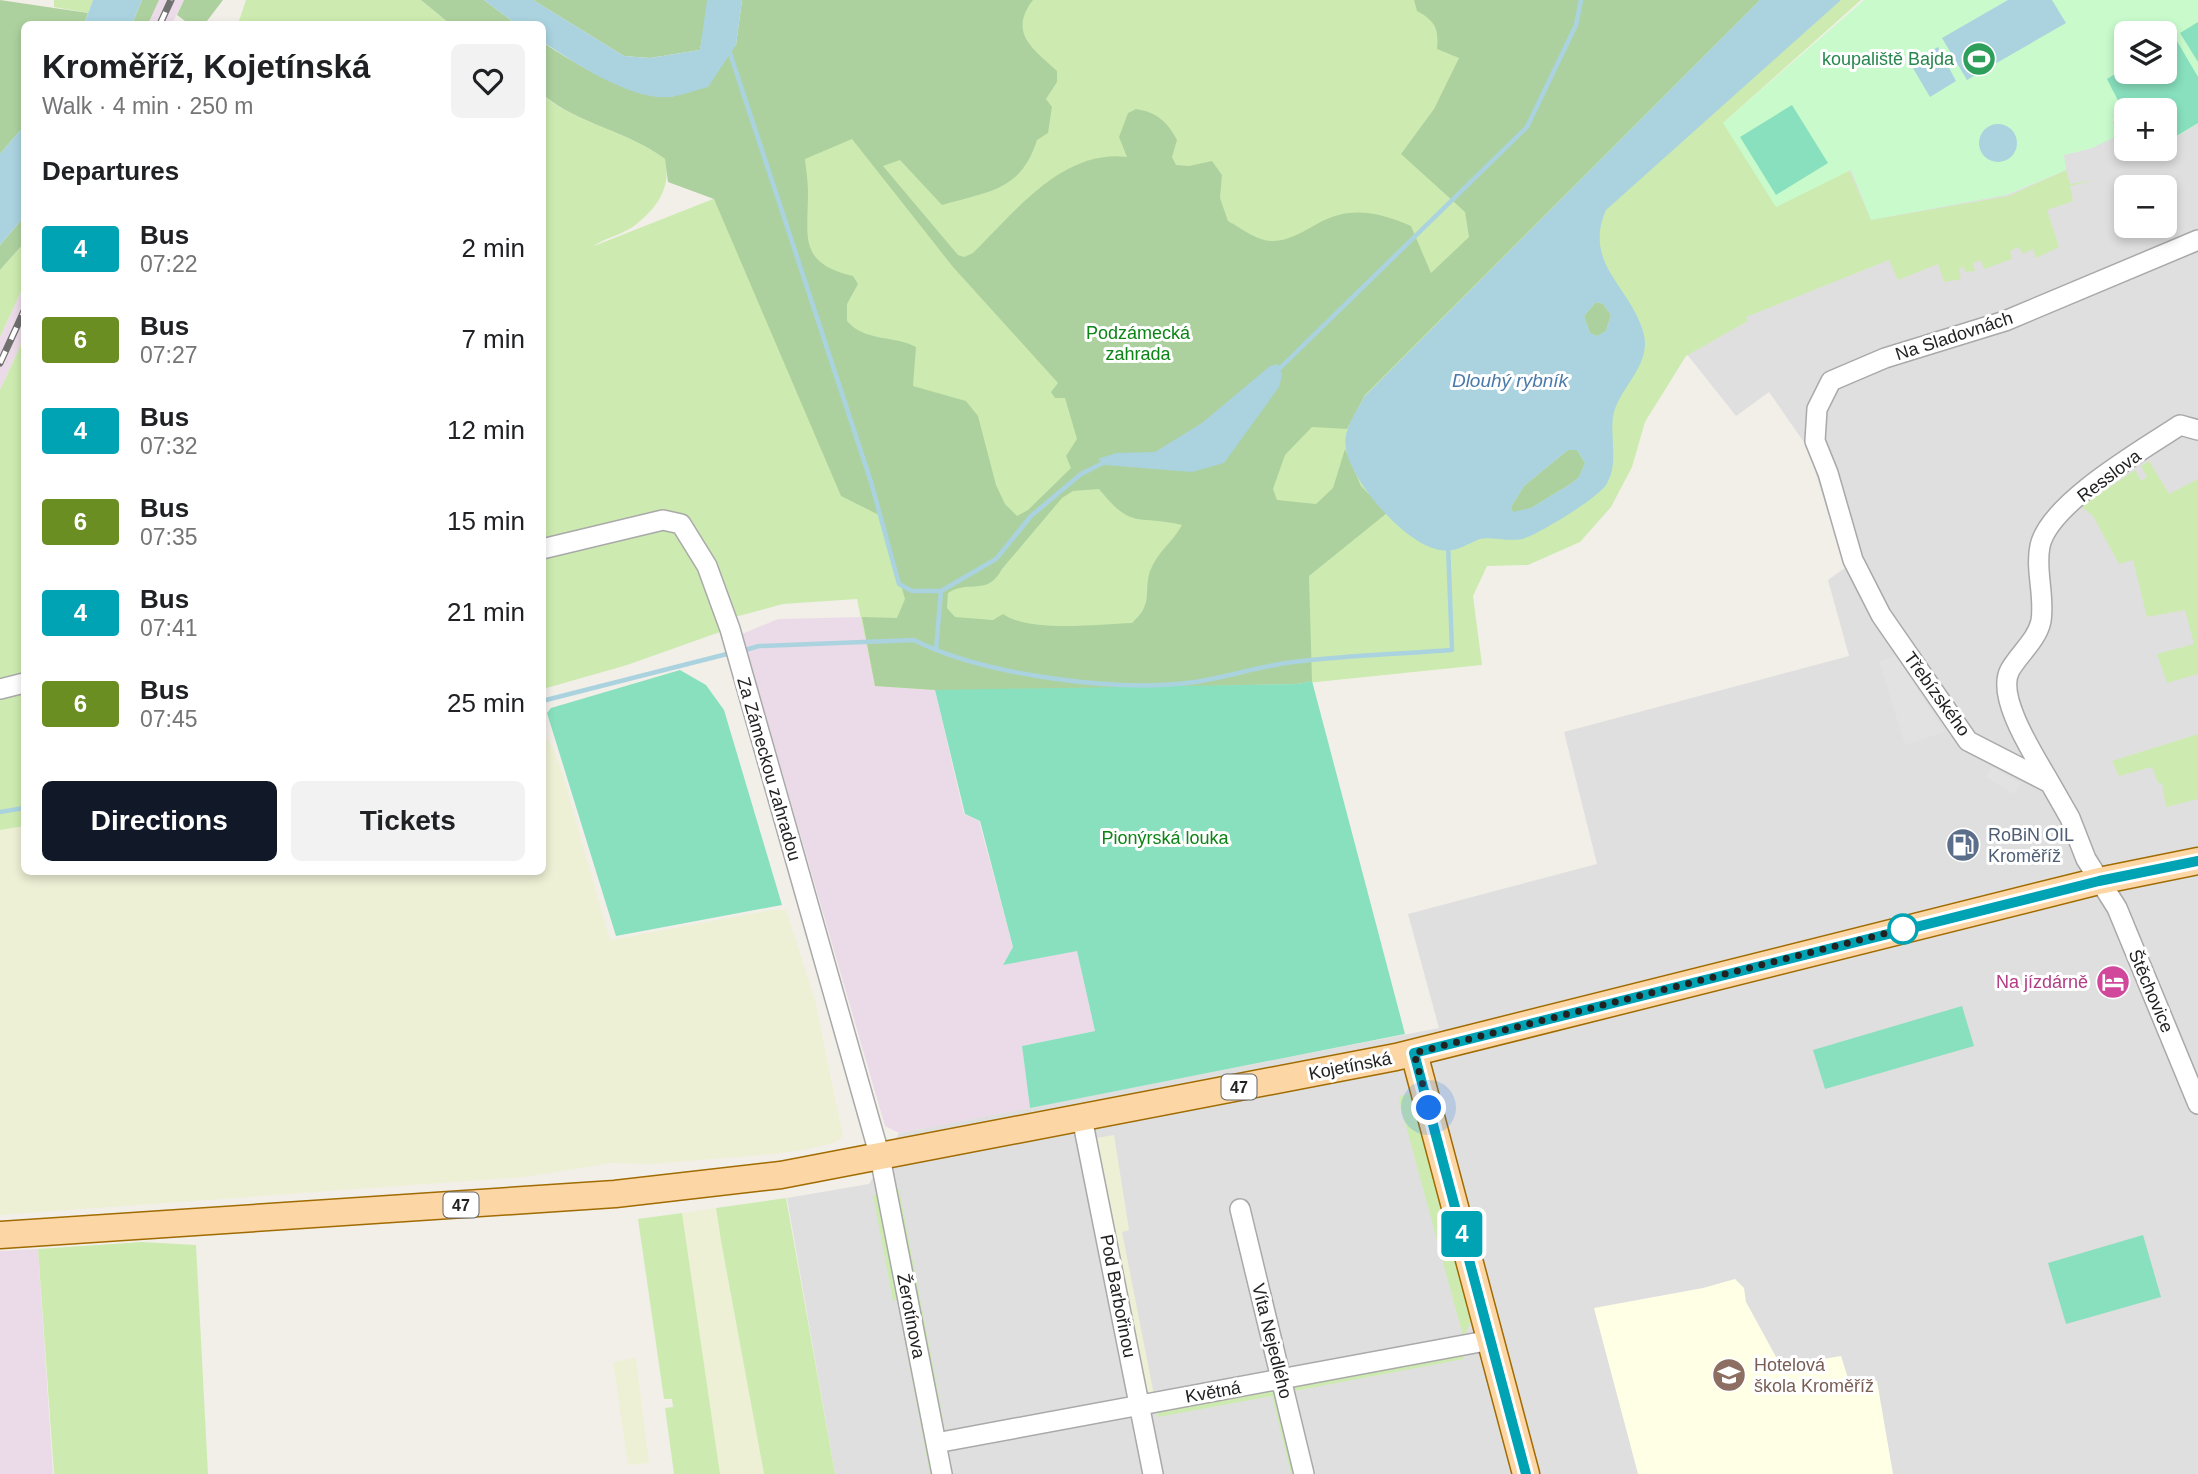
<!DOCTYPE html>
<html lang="en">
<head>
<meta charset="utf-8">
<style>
	body { margin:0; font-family:Arial,sans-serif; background:#f2f2f2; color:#202124; height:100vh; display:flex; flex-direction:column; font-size:26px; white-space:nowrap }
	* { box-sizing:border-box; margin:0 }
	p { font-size:23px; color:#757577 }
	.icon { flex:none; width:38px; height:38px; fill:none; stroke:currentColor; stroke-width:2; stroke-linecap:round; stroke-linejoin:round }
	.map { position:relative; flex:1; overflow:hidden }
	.side { position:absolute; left:21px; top:21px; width:525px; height:854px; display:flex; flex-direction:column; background:#fff; border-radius:10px; box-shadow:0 4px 10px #0003 }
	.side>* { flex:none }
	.badge { padding:0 14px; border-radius:5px; font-size:24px; line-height:46px }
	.controls { position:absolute; left:2114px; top:21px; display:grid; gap:14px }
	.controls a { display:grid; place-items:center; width:63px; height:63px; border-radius:10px; background:#fff; box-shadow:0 4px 10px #0003; font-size:35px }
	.you { position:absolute; width:35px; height:35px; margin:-18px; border:5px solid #fff; border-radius:50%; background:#1a73e8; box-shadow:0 0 0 10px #1a73e833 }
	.map>.badge { position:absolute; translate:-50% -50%; box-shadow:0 0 0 4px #fff }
	h2 { padding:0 21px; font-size:26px; line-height:63px }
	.round { display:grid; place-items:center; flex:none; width:74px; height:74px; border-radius:10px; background:#f2f2f2 }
	.headline { display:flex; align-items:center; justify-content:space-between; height:119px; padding:0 21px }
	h1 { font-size:33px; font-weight:700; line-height:52px }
	.primary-button { display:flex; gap:14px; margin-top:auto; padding:14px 21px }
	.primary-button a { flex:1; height:80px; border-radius:10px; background:#111827; color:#fff; font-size:28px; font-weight:700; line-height:80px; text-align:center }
	.primary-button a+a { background:#f2f2f2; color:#202124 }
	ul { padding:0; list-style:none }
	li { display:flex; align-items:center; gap:21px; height:91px; padding:0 21px }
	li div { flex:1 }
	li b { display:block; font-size:26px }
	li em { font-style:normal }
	li .badge { min-width:77px; font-weight:700; text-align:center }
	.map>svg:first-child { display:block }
</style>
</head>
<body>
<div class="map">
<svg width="2198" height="1474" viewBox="0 0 2198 1474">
	<rect width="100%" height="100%" fill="#f2efe9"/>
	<path fill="#e0dfdf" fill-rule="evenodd" d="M2126 115V149H2145L2148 154 2165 149V144L2198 123V1474H835L787 1198 869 1184 899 1133 1439 1028 1408 914 1597 864 1564 732 1849 656 1828 580 1849 565 1828 513 1808 448 1769 392 1736 416 1609 256 1852 169 2006 195 2066 170 2063 155 2092 148 2115 127 2112 124 2115 117ZM2126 187H2165V226H2126Z"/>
	<path fill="#ebdbe8" d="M159 0H184L172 24H148Z
		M24 285V338L0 390V337Z
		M862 617 875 686 935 690 964 814 979 821 1013 947 1003 965 1077 950 1095 1031 1022 1046 1030 1108 899 1133 885 1126 742 634 778 619Z
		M38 1249 53 1474H0V1251Z"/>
	<path fill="#ffffe5" d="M1735 1279 1744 1288 1746 1302 1781 1366 1841 1356 1851 1388 1877 1381 1893 1474H1638L1594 1308 1703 1288Z"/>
	<path fill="#eef0d5" d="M543 732 553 747 562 772 610 940 771 910H786L815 1000 843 1136 836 1142 808 1149 775 1154 652 1164 612 1163 524 1177 0 1215V830L24 826V872H542Z
		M1114 1135 1129 1230 1122 1232 1154 1395 1145 1392 1091 1139Z
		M716 1208 721 1241 764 1474H720L682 1213Z
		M636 1358 649 1463 628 1465 613 1362Z"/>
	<path fill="#cdebb0" d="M54 0H93L88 13 54 7Z
		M246 0H421L450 24H238Z
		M768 0H1861L1723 123 1849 170 1871 220 2009 196 2066 170 2070 184 2095 180 2070 186 2073 201 2047 210 2059 247 2036 258 2033 249 2023 254 2019 247 2010 251 2012 259 1984 269 1981 260 1973 263 1975 271 1965 272 1964 267 1959 268 1961 279 1944 282 1938 264 1898 280 1889 260 1746 317 1748 321 1686 356 1645 422 1632 467 1611 507 1580 542 1528 565 1487 566 1473 596 1482 665 1297 684 935 690 875 686 857 599 783 604 735 617 720 632 627 665 543 689 542 95C580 125 628 131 665 159 672 188 656 209 634 226 622 235 604 238 594 246L713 199 671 119 719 101Z
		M24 243V285L0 337V270Z
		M24 338V826L0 830V390Z
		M2149 461 2169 494 2198 479V674L2167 683 2157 654 2194 644 2185 610 2147 617 2133 560 2119 564 2093 516 2081 506 2135 470 2141 481 2147 477 2141 466Z
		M2198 734V799L2166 807 2162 783H2158L2152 767 2119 776 2112 761Z
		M1412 1093 1471 1314V1323L1463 1336 1399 1100 1401 1096Z
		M899 1189 946 1433 893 1191Z
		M881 1193 935 1474H930L897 1300 893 1301 873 1195Z
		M786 1198 835 1474H764L721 1241 716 1208Z
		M682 1213 720 1474H674L665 1408 673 1407 672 1399H664L638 1219Z
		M142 1242 196 1245 208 1474H54L38 1249Z
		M1463 1353 1464 1359 1294 1391 1314 1474H1308L1290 1391 1294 1386Z
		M1268 1389 1275 1390 1299 1474H1291L1272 1396 1158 1417V1410Z"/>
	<path fill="#add19e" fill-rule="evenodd" d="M0 0 88 13 84 24H24V126L0 154Z
		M142 0H159L148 24H132Z
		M184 0H223L207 21H185L177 15Z
		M421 0H484L516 24H450Z
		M533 0H709L700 50 650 58 624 56Z
		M742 0H1033C1007 34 1035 50 1057 71V82L1046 99 1052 107 1048 133 1037 140C1021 191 989 191 942 205L900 160 883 166 958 255 964 257 973 253C1014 213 1062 149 1127 157L1119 137 1128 113 1136 109C1156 112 1167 121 1177 140L1172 157 1176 165 1189 166 1212 161 1222 175 1220 198 1228 221C1241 228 1257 241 1272 241 1295 241 1312 224 1332 217 1359 207 1386 215 1411 226L1431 273 1469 237 1465 212 1401 154 1434 109 1459 58 1437 49C1439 28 1435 21 1417 11L1414 0H1760L1365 395 1347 429 1312 427 1285 455 1273 489 1277 500 1316 504 1333 488 1345 449 1361 486 1387 513 1309 576 1312 681 1297 684 965 692 875 686 862 617 897 618 905 599 881 516 841 496 714 199 668 182 665 159C628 131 580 125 543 95L542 42C581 67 625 95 672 97L736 45ZM852 139 953 267 1058 383 1051 392 1055 398H1065L1077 439 1066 456 1071 468 1028 510 1017 516 1005 504 996 485 978 416 966 401 913 386 916 347C894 335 865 342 847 321V304L858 284 853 276C798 263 808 238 808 192 808 181 806 170 805 159ZM1099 489C1133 531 1136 514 1182 525 1173 542 1157 552 1150 571 1143 594 1154 603 1132 623 1098 624 1030 633 1003 614L993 620 955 617 947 608 948 593C970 579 987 597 1002 569L1062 498 1073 491Z
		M24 217V243L0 270V245Z
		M1596 302 1603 304 1611 315 1606 331 1597 336 1590 333 1584 316Z
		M1568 450H1577L1585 463 1579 477 1572 483 1531 508 1513 513 1511 507 1524 486Z"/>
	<path fill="#c8facc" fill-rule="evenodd" d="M1864 0H2198V123L2165 144V110H2126L2121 120 2115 117 2112 120 2119 133 2117 136 2092 148 2064 155 2066 170 2006 195 1871 220 1851 170 1776 207 1723 123ZM2126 33H2165V72H2126Z"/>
	<path fill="#88e0be" d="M2198 22V62L2180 33Z
		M2174 36 2198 77V123L2165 143V110H2126V116L2107 79 2126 67V72H2165V42Z
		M1792 105 1828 163 1776 195 1740 137Z
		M680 670 706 685 724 710 782 905 616 936 547 713 551 708Z
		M1312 681 1405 1034 1030 1108 1022 1046 1095 1031 1077 951 1003 965 1013 947 980 821 965 814 935 690 1297 684Z
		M1962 1006 1974 1046 1825 1089 1813 1050Z
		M2143 1235 2161 1297 2066 1324 2048 1263Z"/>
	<path fill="#e2e2e2" d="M1896 656 1945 732 1905 745 1879 661Z
		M1992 767 2021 784 2014 794 1986 777Z"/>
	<path fill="#aad3df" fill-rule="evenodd" d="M93 0H142L132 24H84Z
		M484 0H533L624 56 650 58 700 50 707 0H742L736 45 708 87C696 90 683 95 671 97 631 101 575 63 543 42L542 24H516Z
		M1760 0H1841L1606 210C1582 265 1633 288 1644 335 1651 367 1618 388 1613 417 1610 439 1619 465 1606 485 1598 498 1536 536 1522 539 1508 542 1490 536 1480 539 1466 544 1457 553 1440 550 1406 545 1352 483 1346 449 1342 430 1357 411 1365 396ZM1596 302 1603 304 1611 315 1606 331 1597 336 1590 333 1584 316ZM1568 450H1577L1585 463 1579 477 1572 483 1531 508 1513 512 1511 507 1524 486Z
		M2008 0H2052L2066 23 1967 80 1942 38Z
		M1938 47 1956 81 1930 97 1910 63Z
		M1979 143a19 19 0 1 1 38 0a19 19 0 1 1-38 0Z
		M24 126V217L0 245V154Z
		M1278 364 1282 375 1279 387 1224 463 1192 472 1105 465 1098 459 1116 453 1155 452 1202 423 1270 366Z"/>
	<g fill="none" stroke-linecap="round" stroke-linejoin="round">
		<path stroke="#aad3df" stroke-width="4.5" d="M729 50 871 482 899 584 912 591H941
			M1277 371 1527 127 1576 25 1581 0
			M745 650 759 646 914 640C983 675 1118 693 1195 682 1228 677 1260 666 1293 662 1346 655 1400 654 1452 650L1448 545
			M936 650 941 591 996 559 1031 516 1081 474 1105 462
			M542 701 727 654
			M0 812 24 808"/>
		<g stroke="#a9a9a9" stroke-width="22">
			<path id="minor" d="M2198 240 2005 321 1885 358 1831 381 1817 409 1815 441 1828 473 1853 560 1881 615 1968 741 2050 783 2070 818 2086 859 2117 908 2198 1104
				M542 549 663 520 681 524 707 566 730 629 880 1157 942 1474
				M0 689 24 683
				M2050 783C2036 758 1995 697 2010 670 2019 654 2037 640 2041 621 2045 596 2035 570 2040 546 2049 503 2144 449 2180 425L2198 430
				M1082 1118 1153 1474
				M1240 1209 1304 1474
				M936 1443 1491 1340"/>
		</g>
		<g stroke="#a06b00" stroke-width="29">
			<path id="major" d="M1414 1053 1526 1474
				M0 1235 615 1194 781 1175 1396 1057 2099 881 2198 861"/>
		</g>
		<use href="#minor" stroke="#fff" stroke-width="19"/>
		<use href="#major" stroke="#fcd6a4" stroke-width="26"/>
		<g stroke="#707070" stroke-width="7">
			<path id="rail" d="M160 24 171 0
				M0 363 24 311"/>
		</g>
		<use href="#rail" stroke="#fff" stroke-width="4.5" stroke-dasharray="13" stroke-linecap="butt"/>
	</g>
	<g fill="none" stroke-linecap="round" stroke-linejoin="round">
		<g stroke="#fff" stroke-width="16">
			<path id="line" d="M1526 1474 1414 1053 2099 881 2198 861"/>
		</g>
		<use href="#line" stroke="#00a3b4" stroke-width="10"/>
		<path stroke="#222" stroke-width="7" stroke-dasharray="0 12.6" d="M1429 1108 1414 1053 1903 929"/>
	</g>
	<defs>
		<g id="stadium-disc" transform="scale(1.75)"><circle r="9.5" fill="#2e9e5b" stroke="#fff"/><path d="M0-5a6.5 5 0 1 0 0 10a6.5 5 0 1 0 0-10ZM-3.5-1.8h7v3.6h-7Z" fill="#fff"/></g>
		<g id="fuel-disc" transform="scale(1.75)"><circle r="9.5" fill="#5c6f8a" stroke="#fff"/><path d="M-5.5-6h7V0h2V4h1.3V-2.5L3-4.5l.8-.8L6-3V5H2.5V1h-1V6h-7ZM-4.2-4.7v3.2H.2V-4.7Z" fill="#fff"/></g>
		<g id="hotel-disc" transform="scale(1.75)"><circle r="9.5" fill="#d1479c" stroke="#fff"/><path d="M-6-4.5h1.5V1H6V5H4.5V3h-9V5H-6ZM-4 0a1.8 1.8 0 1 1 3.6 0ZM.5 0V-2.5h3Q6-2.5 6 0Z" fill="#fff"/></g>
		<g id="school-disc" transform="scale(1.75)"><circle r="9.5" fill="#8d6e63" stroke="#fff"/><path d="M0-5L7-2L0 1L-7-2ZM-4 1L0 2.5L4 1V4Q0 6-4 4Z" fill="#fff"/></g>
	</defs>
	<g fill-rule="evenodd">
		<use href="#stadium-disc" x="1979" y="59"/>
		<use href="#fuel-disc" x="1963" y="845"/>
		<use href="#hotel-disc" x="2113" y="982"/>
		<use href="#school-disc" x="1729" y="1375"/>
	</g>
	<circle fill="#fff" stroke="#00a3b4" stroke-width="3.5" cx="1903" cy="929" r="14"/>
	<g text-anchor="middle" stroke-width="6" stroke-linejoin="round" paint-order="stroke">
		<g fill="#fff" stroke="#646464" stroke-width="2">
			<rect x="1221.5" y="1074.5" width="35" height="25" rx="5"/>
			<rect x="443.5" y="1192.5" width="35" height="25" rx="5"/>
		</g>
		<g font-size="16" font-weight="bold" fill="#222">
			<text x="1239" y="1093">47</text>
			<text x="461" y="1211">47</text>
		</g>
		<g font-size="18" fill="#27864d" stroke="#fff" text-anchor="end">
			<text x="1954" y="65">koupaliště Bajda</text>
		</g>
		<g font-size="18" fill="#0c8416" stroke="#fff">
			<text x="1138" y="339">Podzámecká<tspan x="1138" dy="21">zahrada</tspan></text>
			<text x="1165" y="844">Pionýrská louka</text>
		</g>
		<g font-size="18" fill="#222" stroke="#fff">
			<text transform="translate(1954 336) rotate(-18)" y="6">Na Sladovnách</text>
			<text transform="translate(2109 476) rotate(-37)" y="6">Resslova</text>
			<text transform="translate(1937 694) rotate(54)" y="6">Třebízského</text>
			<text transform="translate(769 769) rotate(74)" y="6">Za Zámeckou zahradou</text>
			<text transform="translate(2151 991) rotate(67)" y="6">Štěchovice</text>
			<text transform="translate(1350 1066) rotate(-11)" y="6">Kojetínská</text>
			<text transform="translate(1118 1296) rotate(79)" y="6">Pod Barbořinou</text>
			<text transform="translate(911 1316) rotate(79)" y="6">Žerotínova</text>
			<text transform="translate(1272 1341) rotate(76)" y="6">Víta Nejedlého</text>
			<text transform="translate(1213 1392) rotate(-10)" y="6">Květná</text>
		</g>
		<g font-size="18" fill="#4e5e75" stroke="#fff" text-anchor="start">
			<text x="1988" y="841">RoBiN OIL<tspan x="1988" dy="21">Kroměříž</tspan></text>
		</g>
		<g font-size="18" fill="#b23c85" stroke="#fff" text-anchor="end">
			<text x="2088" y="988">Na jízdárně</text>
		</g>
		<g font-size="18" fill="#785e54" stroke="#fff" text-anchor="start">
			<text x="1754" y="1371">Hotelová<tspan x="1754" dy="21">škola Kroměříž</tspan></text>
		</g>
		<g font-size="19" font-style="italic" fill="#4a7aab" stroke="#fff">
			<text x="1510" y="387">Dlouhý rybník</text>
		</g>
	</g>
</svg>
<div class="controls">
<a><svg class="icon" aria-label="layers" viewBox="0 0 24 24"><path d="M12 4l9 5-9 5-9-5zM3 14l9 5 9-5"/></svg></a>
<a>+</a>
<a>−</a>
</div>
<div class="you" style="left:1429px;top:1108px"></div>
<b class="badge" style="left:1462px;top:1234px;background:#00a3b4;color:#fff">4</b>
<section class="side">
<div class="headline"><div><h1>Kroměříž, Kojetínská</h1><p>Walk · 4 min · 250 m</p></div><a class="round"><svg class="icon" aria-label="heart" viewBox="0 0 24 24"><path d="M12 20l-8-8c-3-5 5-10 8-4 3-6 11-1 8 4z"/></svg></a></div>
<h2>Departures</h2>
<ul>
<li><span class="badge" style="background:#00a3b4;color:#fff">4</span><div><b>Bus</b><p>07:22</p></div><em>2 min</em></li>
<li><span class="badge" style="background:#6b8e23;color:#fff">6</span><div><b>Bus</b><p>07:27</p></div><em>7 min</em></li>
<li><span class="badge" style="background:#00a3b4;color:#fff">4</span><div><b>Bus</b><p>07:32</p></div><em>12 min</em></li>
<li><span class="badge" style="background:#6b8e23;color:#fff">6</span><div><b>Bus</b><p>07:35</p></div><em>15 min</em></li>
<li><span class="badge" style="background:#00a3b4;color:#fff">4</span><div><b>Bus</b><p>07:41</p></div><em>21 min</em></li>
<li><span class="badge" style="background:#6b8e23;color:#fff">6</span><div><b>Bus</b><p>07:45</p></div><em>25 min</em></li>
</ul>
<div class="primary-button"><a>Directions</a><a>Tickets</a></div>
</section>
</div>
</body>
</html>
